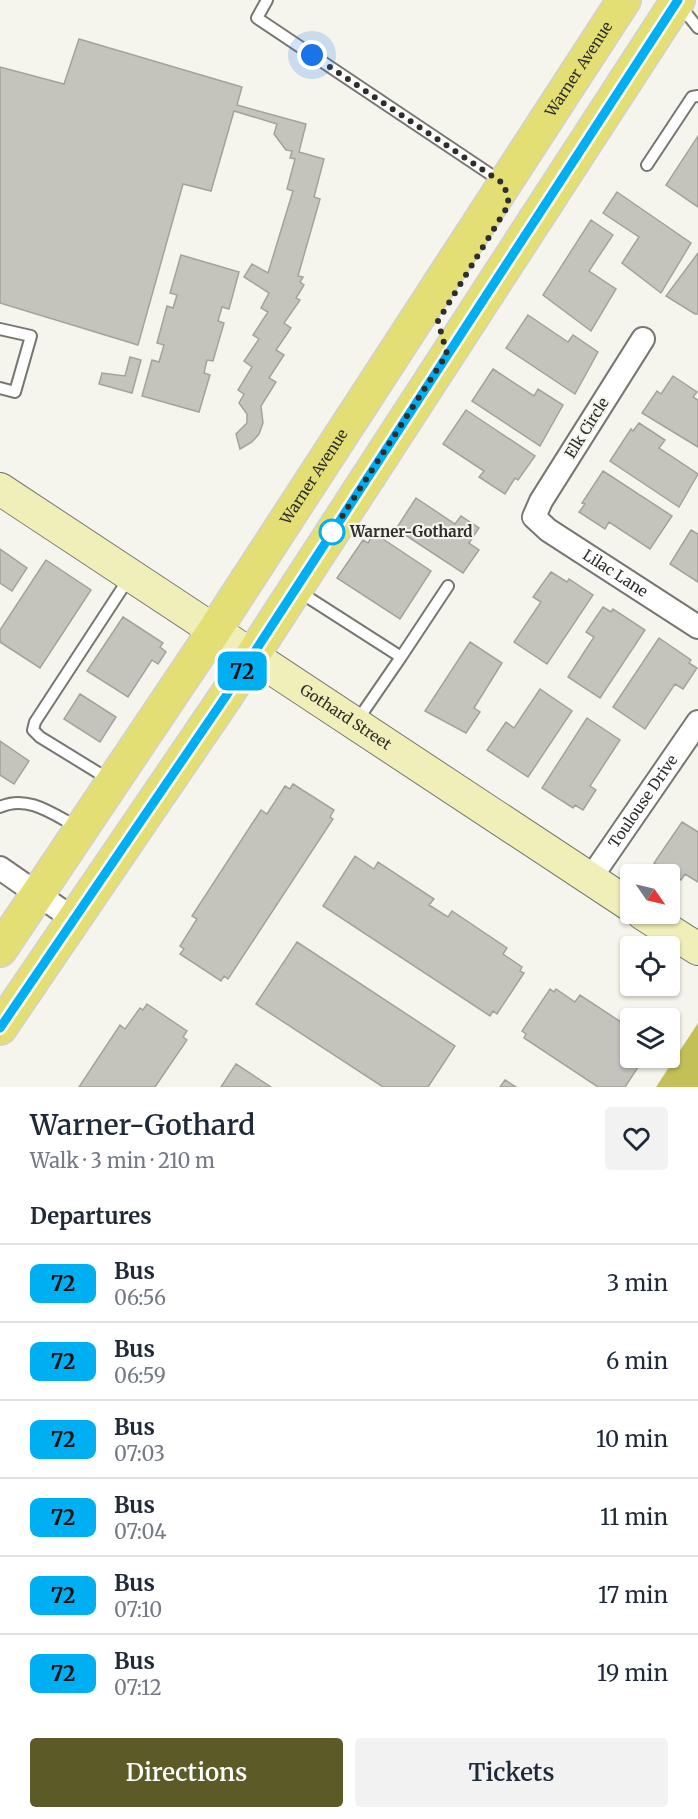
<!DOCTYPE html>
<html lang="en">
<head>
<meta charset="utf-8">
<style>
	body { margin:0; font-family:Merriweather,serif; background:#f2f2f3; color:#1f2937; height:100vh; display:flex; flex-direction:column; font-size:22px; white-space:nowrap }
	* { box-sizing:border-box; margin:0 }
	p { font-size:20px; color:#747a83 }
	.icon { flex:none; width:33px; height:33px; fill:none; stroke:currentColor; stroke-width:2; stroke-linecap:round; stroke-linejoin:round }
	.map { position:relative; height:1087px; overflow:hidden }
	.details { display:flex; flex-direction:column; background:#fff; flex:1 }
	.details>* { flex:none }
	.badge { padding:0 12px; border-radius:9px; font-size:21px; line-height:39px }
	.needle { width:39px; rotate:124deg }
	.fabs { position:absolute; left:620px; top:864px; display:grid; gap:12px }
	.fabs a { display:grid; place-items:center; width:60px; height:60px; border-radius:6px; background:#fff; box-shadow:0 2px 4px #0004; font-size:30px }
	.you { position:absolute; width:30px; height:30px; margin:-15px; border:4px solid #fff; border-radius:50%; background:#1a73e8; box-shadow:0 0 0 9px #1a73e833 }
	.map>.badge { position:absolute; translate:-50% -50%; box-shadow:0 0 0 3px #fff }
	h2 { padding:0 30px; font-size:22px; line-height:54px }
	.round { display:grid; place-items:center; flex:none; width:63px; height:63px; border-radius:6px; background:#f2f2f3 }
	.headline { display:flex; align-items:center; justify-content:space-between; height:102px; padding:0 30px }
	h1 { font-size:28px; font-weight:600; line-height:45px }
	.button { display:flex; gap:12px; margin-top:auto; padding:12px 30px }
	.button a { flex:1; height:69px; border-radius:6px; background:#5c5a27; color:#fff; font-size:24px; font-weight:600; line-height:69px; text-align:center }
	.button a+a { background:#f2f2f3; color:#1f2937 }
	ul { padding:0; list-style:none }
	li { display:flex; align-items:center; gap:18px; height:78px; padding:0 30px; border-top:2px solid #e0e1e3 }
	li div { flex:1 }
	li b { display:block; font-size:22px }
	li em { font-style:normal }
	li .badge { min-width:66px; font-weight:700; text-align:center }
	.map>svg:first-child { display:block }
</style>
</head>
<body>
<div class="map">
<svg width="698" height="1087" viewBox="0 0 698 1087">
	<rect width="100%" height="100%" fill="#f5f5ee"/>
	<path fill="#c4c058" d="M698 1023V1087H656Z"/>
	<path fill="#c4c4bd" stroke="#a2a39c" stroke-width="1.5" d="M79 39 242 87 237 105 306 124 299 152 324 159 314 197 320 199 298 276 303 277 300 282 304 285 296 298 300 300 284 323 291 328 276 350 284 355 269 378 276 382 261 406 263 423 259 434 252 442 240 449 236 434 247 423V414L239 403 244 394 238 390 252 367 244 361 259 339 253 335 268 312 261 308 269 293 244 277 252 264 268 273 293 191 287 189 295 159 290 158 292 151 286 150 274 134 277 124 234 111 211 191 183 184 138 345 0 303V67L64 84Z
		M698 136V207L666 185Z
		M617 192 691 243 661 293 622 263 639 237 603 213Z
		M591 220 613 235 589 271 616 289 591 331 543 295Z
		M698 253V314H695L666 296Z
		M181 255 239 272 229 309 222 307 218 321 224 323 213 361 207 360 204 373 210 375 199 412 142 396 152 360 159 362 164 345 157 343 167 306 173 308 177 295 170 293Z
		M528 315 568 342 573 335 598 352 575 394 506 348Z
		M130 357 141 360 132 393 99 384 102 373 125 376Z
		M493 369 534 396 538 389 563 405 540 446 472 401Z
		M673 376 697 392 693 397 698 400V447L642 413 657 391 661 394Z
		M466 410 535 456 518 480 515 478 505 494 479 477 484 471 443 444Z
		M639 423 665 440 659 448 698 474 679 507 610 461 631 429 633 431Z
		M603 471 672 516 650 549 609 522 605 529 579 512 585 504 582 503Z
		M416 498 455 524 461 516 479 528 469 543 479 550 463 573 396 529Z
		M691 530 698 534V582L670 564Z
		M374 533 431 571 400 619 337 578 363 540 368 543Z
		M0 549 27 568 12 591 0 583Z
		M46 560 91 590 40 668 0 642V630Z
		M551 572 567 582 569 579 593 595 547 664 514 642 541 602 533 597Z
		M603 607 611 612 613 609 645 630 600 698 568 677 594 637 586 632Z
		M123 617 163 643 160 647 166 652 158 664 152 660 128 697 87 671Z
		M659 638 691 660 689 663 697 668 683 689 675 684 645 729 613 707Z
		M470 642 502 663 474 708 480 712 466 733 425 711Z
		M540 689 572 711 528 777 487 750 506 722 514 728Z
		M80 694 116 717 100 742 64 719Z
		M587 718 620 740 590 786 596 790 583 810 575 805 573 808 542 788Z
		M0 741 29 761 14 784 0 775Z
		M293 784 334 810 330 817 333 819 228 979 224 976 221 981 180 954 184 949 180 946 197 919 192 916 261 810 267 814 285 786 290 789Z
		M682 822 698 832V882L685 874 681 880 654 863Z
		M355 856 374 869 378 862 434 899 429 905 448 917 452 911 507 948 503 954 522 967 520 971 524 973 497 1014 493 1011 490 1016 323 906Z
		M297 942 455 1046 428 1087H383L256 1004Z
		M550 989 554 992 556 989 575 1002 580 995 630 1028V1058H644L625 1087H598L524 1038 526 1034 522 1031Z
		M147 1004 187 1031 183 1037 187 1040 155 1087H79L120 1025 125 1029 140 1008 143 1010Z
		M236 1064 271 1087H221Z
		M505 1080 516 1087H500Z"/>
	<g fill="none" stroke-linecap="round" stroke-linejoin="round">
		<g stroke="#777771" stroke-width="14">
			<path id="lane" d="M267 0 257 18 502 182
				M679 4 698 28
				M647 165 692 97 698 96
				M0 329 31 336 15 392 0 388
				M298 591 401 657 357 721
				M401 657 448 586
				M110 780 40 737 33 730 35 722 129 578
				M0 807C28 794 54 815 79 828"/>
		</g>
		<g stroke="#777771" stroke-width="26">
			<g id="street">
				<path id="s1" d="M643 339 541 501 534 517 548 530 698 627"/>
				<path d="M0 868 75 920"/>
				<path id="s2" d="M590 879 698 722"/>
			</g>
		</g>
		<g stroke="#777771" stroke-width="34">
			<g id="secondary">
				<path id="s3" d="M0 489 630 905"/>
				<path d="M643 914 698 949"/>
			</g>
		</g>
		<g stroke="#d1d1d1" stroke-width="36">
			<g id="primary">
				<path id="s4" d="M0 950 214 631 624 0"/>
				<path d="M0 1028 226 696 678 0"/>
			</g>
		</g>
		<use href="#lane" stroke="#fff" stroke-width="10"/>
		<use href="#street" stroke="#fff" stroke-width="22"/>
		<use href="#secondary" stroke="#f1efb9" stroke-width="32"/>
		<use href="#primary" stroke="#e3df74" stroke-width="33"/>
	</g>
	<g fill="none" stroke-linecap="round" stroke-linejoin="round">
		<g stroke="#fff" stroke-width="14">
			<path id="line" d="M0 1028 226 696 678 0"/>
		</g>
		<use href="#line" stroke="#00aff2" stroke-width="9"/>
		<path stroke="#2e2e2c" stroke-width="6" stroke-dasharray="0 10.8" d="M312 55 504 184 509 204 438 321 447 354 332 532"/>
	</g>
	<circle fill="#fff" stroke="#00aff2" stroke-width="3" cx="332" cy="532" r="12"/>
	<g text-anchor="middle" stroke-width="4.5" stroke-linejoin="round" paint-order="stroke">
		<g font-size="15" fill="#2e2e2c" stroke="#f5f5ee">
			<text dy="5" stroke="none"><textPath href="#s4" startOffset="1054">Warner Avenue</textPath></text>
			<text transform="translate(587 428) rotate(-58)" y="5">Elk Circle</text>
			<text dy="5" stroke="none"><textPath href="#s4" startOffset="568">Warner Avenue</textPath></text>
			<text dy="5" stroke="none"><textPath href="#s1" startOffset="308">Lilac Lane</textPath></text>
			<text dy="5" stroke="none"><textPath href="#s3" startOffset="414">Gothard Street</textPath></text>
			<text dy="5" stroke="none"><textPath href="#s2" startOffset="94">Toulouse Drive</textPath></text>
		</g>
		<g font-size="15" font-weight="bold" fill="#2e2e2c" stroke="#f5f5ee" text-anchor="start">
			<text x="350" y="537">Warner-Gothard</text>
		</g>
	</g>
</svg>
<div class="fabs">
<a><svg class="needle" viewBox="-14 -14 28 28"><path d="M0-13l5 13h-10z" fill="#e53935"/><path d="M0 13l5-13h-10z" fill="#747a83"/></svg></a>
<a><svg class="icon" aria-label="locate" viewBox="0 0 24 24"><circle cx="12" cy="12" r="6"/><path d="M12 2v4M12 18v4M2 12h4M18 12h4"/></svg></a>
<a><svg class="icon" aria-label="layers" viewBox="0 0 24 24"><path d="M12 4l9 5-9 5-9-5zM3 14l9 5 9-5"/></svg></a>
</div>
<div class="you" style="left:312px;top:55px"></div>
<b class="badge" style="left:242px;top:671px;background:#00aff2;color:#111">72</b>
</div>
<section class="details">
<div class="headline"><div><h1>Warner-Gothard</h1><p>Walk · 3 min · 210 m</p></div><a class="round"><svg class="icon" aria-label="heart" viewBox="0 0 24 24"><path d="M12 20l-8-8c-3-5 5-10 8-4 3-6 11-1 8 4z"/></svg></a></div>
<h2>Departures</h2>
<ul>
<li><span class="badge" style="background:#00aff2;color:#111">72</span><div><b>Bus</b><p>06:56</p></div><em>3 min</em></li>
<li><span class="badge" style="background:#00aff2;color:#111">72</span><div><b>Bus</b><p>06:59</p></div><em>6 min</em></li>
<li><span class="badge" style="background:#00aff2;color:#111">72</span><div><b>Bus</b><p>07:03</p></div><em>10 min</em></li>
<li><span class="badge" style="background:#00aff2;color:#111">72</span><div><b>Bus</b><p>07:04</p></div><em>11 min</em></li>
<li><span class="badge" style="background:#00aff2;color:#111">72</span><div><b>Bus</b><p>07:10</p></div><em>17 min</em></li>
<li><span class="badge" style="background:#00aff2;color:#111">72</span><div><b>Bus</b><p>07:12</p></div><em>19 min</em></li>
</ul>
<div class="button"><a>Directions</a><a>Tickets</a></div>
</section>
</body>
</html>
